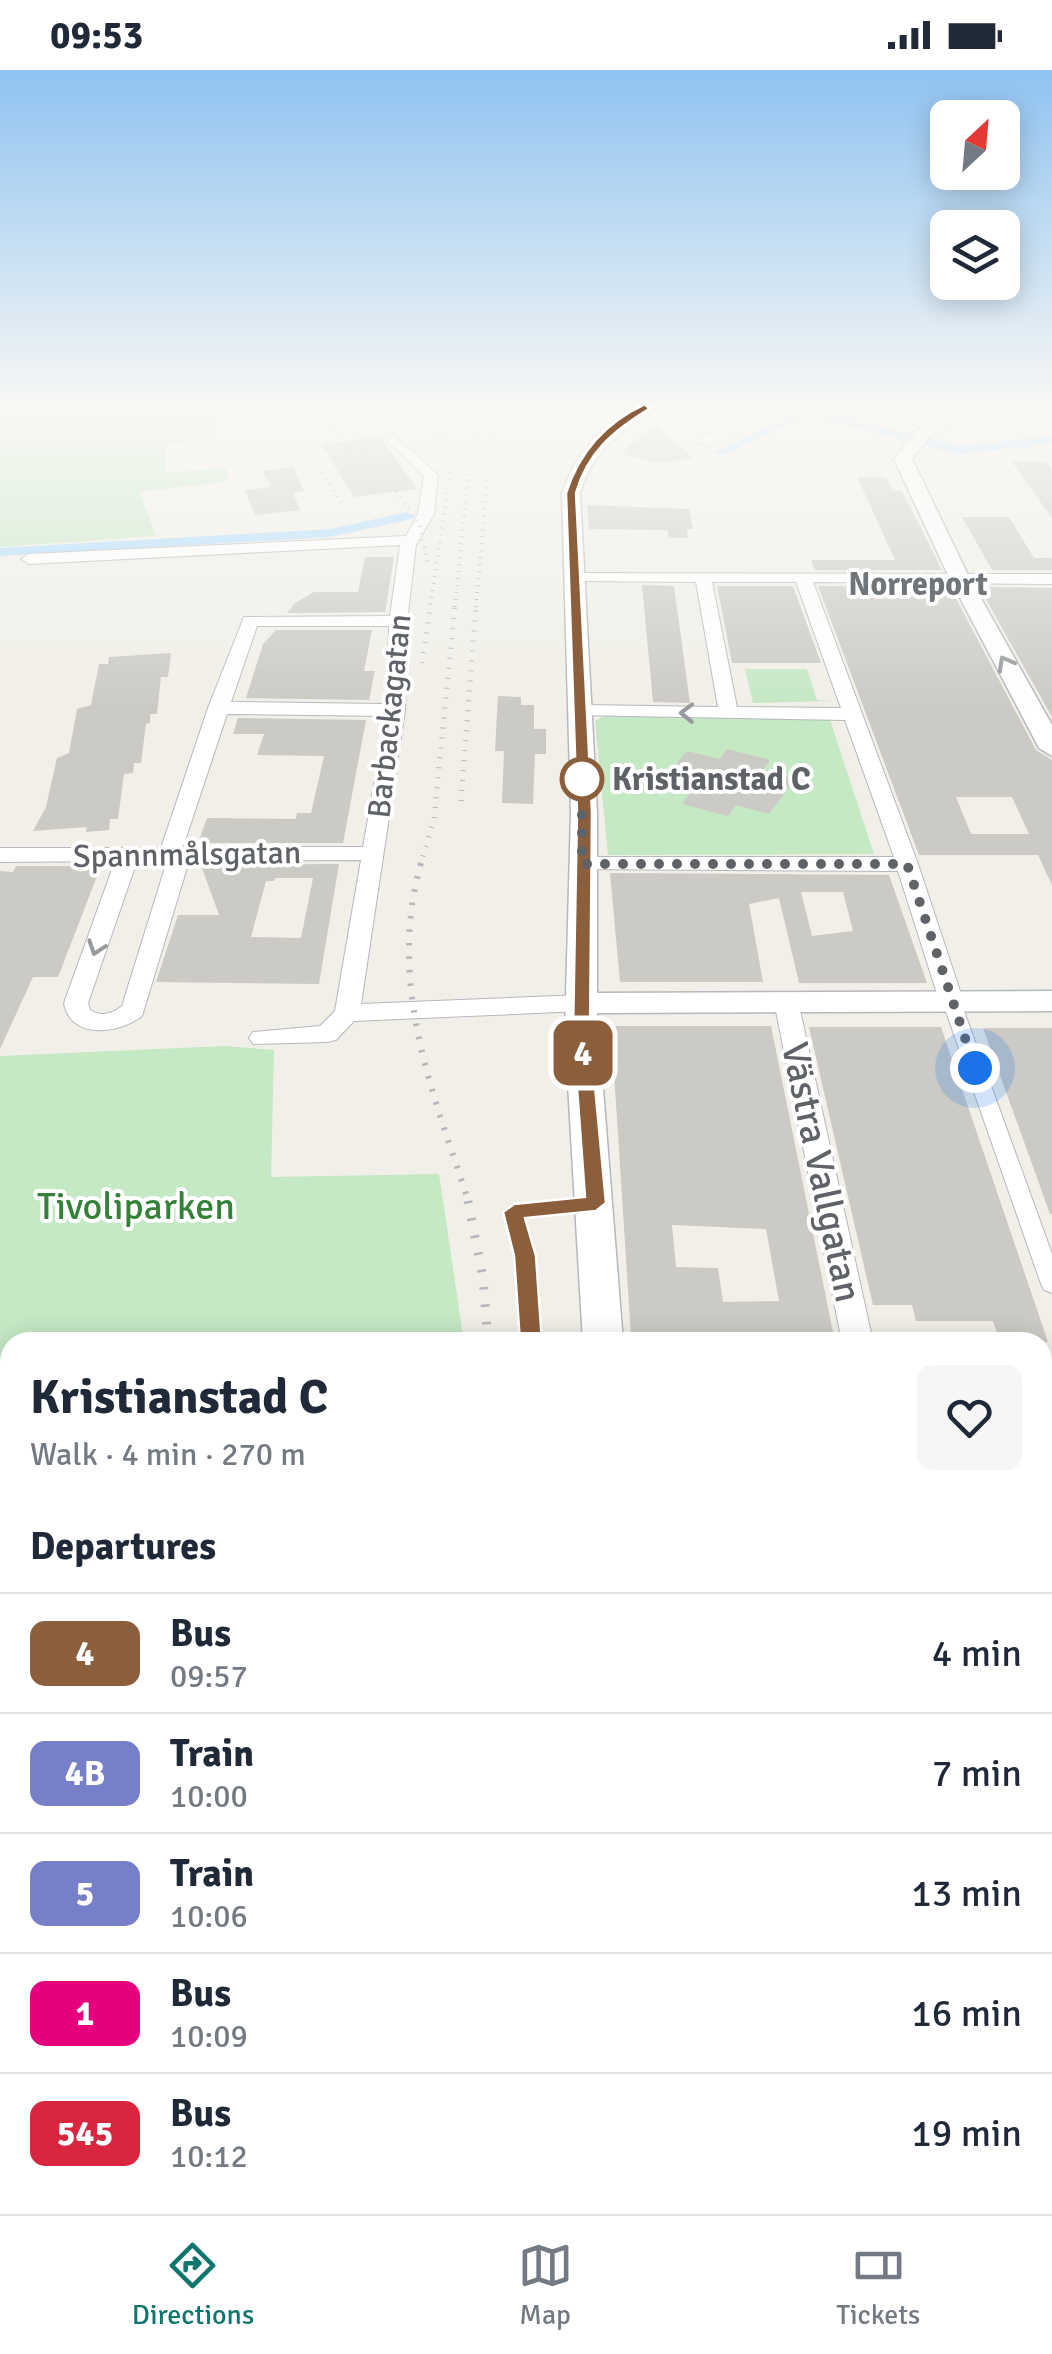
<!DOCTYPE html>
<html lang="en">
<head>
<meta charset="utf-8">
<style>
	body { margin:0; font-family:Signika,sans-serif; background:#f6f6f7; color:#1f2937; height:100vh; display:flex; flex-direction:column; font-size:38px; white-space:nowrap }
	* { box-sizing:border-box; margin:0 }
	p { font-size:32px; color:#747a83 }
	.icon { flex:none; width:55px; height:55px; fill:none; stroke:currentColor; stroke-width:2; stroke-linecap:round; stroke-linejoin:round }
	.map { position:relative; flex:1; overflow:hidden }
	.drawer { position:absolute; left:0px; top:1262px; width:1052px; height:882px; display:flex; flex-direction:column; background:#fff; border-radius:30px 30px 0 0; box-shadow:0 5px 25px #0003 }
	.drawer>* { flex:none }
	.badge { padding:0 20px; border-radius:15px; font-size:35px; line-height:65px }
	.needle { width:65px; rotate:26deg }
	.fabs { position:absolute; left:930px; top:30px; display:grid; gap:20px }
	.fabs a { display:grid; place-items:center; width:90px; height:90px; border-radius:15px; background:#fff; box-shadow:0 5px 25px #0003; font-size:50px }
	.you { position:absolute; width:50px; height:50px; margin:-25px; border:8px solid #fff; border-radius:50%; background:#1a73e8; box-shadow:0 0 0 15px #1a73e833 }
	.map>.badge { position:absolute; translate:-50% -50%; box-shadow:0 0 0 5px #fff }
	h2 { padding:0 30px; font-size:38px; line-height:90px }
	.round { display:grid; place-items:center; flex:none; width:105px; height:105px; border-radius:15px; background:#f6f6f7 }
	.headline { display:flex; align-items:center; justify-content:space-between; height:170px; padding:0 30px }
	h1 { font-size:48px; font-weight:700; line-height:75px }
	ul { padding:0; list-style:none }
	li { display:flex; align-items:center; gap:30px; height:120px; padding:0 30px; border-top:2px solid #e0e1e3 }
	li div { flex:1 }
	li b { display:block; font-size:38px }
	li em { font-style:normal }
	li .badge { min-width:110px; font-weight:700; text-align:center }
	.status { display:flex; justify-content:space-between; align-items:center; height:70px; padding:0 50px; background:#fff; direction:ltr }
	.status svg { height:28px; fill:currentColor }
	.tab-bar { display:flex; justify-content:space-around; align-items:center; height:140px; border-top:2px solid #e0e1e3; background:#fff; font-size:28px; color:#747a83 }
	.tab-bar a { display:grid; justify-items:center; gap:5px }
	.tab-bar .on { color:#0f766e }
	.map>svg:first-child { display:block }
</style>
</head>
<body>
<div class="status"><b>09:53</b><svg viewBox="0 0 49 12"><path d="M0 12V9h3v3zM5 12V6h3v6zM10 12V3h3v9zM15 12V0h3v12zM26 1h20v11H26zM47 4h2v5h-2z"/></svg></div>
<div class="map">
<svg width="1052" height="2144" viewBox="0 0 1052 2144">
	<rect width="100%" height="100%" fill="#f1efe8"/>
	<path fill="#c5e8c5" d="M0 337H219L213 365 166 377 165 403 226 398 229 411 140 422 156 466 0 477Z
		M745 599H807L817 630 832 631 753 633Z
		M605 645 829 647 874 784 608 785 595 651Z
		M224 976 274 980 271 1107 439 1104 464 1272H10V2135H460V2144H0V986Z"/>
	<g fill="none" stroke-linecap="round" stroke-linejoin="round">
		<path fill="#aadaff" fill-rule="evenodd" d="M807 338 958 376 1052 366V374L958 384 808 346 724 385 714 382Z
			M407 442 414 446 412 449 330 467 0 486V478L330 459Z"/>
	</g>
	<path fill="#cccac5" fill-rule="evenodd" d="M654 353 693 388 658 393 621 384Z
		M380 367 417 419 354 427 321 374Z
		M1012 392H1046L1052 400V448Z
		M293 397 304 421 293 423 300 440 255 445 245 420 271 417 262 401Z
		M857 407H886L893 421H902L942 500H815L811 490H895Z
		M587 435 689 439 693 459H687L688 468H669L667 460 589 459Z
		M962 447H1009L1034 488H1052V500H992Z
		M365 487H394L385 542 287 543 295 533 314 522H358Z
		M642 515 674 516 690 633 653 632Z
		M717 516H793L821 593H732Z
		M818 516 950 517 1036 680 1052 690V815L1038 785H919ZM956 727H1012L1029 764H971Z
		M979 517 1052 518V647Z
		M276 560H372L364 601H375L369 630 246 628 263 574Z
		M171 583 168 607H161L157 644H150V653L146 654 141 693H134L133 703 124 704 118 749H110L109 760 86 762 87 757 33 761 46 737 57 688 69 683 77 639 91 635 99 594H108L109 587Z
		M498 626 521 627V635H534V659H546V684H535L533 734 502 733 504 681H495Z
		M238 648 366 650 343 773H198L207 748 296 749 297 743H311L324 686 257 685 264 664H233Z
		M727 679 770 690 763 700 795 709 769 744 736 735 728 746 682 734 691 722 659 714 687 681 719 689Z
		M339 794 319 914 156 912 178 845H219L201 795ZM275 808H313L301 868 251 867 266 811H274Z
		M16 796H101L58 907H33L0 979V801L13 802Z
		M610 803 889 805 927 913H799L779 828 749 834 763 912H620ZM801 822H843L853 861 812 866Z
		M611 956H771L835 1272H640L631 1266ZM672 1155 766 1159 779 1231 723 1232 718 1198 676 1197Z
		M809 957H941L1048 1272H1000L993 1251H916L912 1235H873Z
		M983 958H1052V1144H1050Z"/>
	<g fill="none" stroke-linecap="round" stroke-linejoin="round">
		<g stroke="#b5b8bc" stroke-width="2">
			<path id="pedestrian" d="M951 924 960 930 1052 1184V1223L1044 1220 1041 1214 942 930Z
				M1042 1628H1052V1656H1042Z
				M1042 1902 1052 1903V1935L1042 1934Z"/>
		</g>
		<g stroke="#b5b8bc" stroke-width="2">
			<path id="minor" d="M758 337H773L707 375 695 372Z
				M846 337H867L946 357 939 361Z
				M1016 337H1052V345Z
				M394 365 438 405 434 444 416 475 407 551 405 640 361 934 581 925 593 933 581 941 354 951 336 970 327 972 253 974 249 968 253 962 320 956 335 941 361 790 189 791 142 946C119 964 70 970 64 933L115 791 0 792V778H161L208 638 244 547 390 546 400 475 29 494 21 489 29 484 406 466 418 444 424 406 389 372 387 369ZM257 556H389L387 634 231 632ZM227 644 386 646 363 777H183ZM137 791H167L122 936C112 944 101 947 90 940L88 933Z
				M570 503 1052 504V514L813 512 918 794 963 930 960 936H942L939 930 898 801 574 799 571 794 574 789 582 787H894L845 650 575 645 573 641 582 635 718 637 696 512 576 511 568 506ZM712 512H796L841 638 737 637Z
				M786 923 798 931 873 1272H842L774 931Z
				M1042 2096 1052 2100V2144H1023L1021 2135H1042Z"/>
		</g>
		<g stroke="#b5b8bc" stroke-width="3">
			<path id="tertiary" d="M634 337H653C620 368 596 374 580 423L597 742V923L1052 921V941L597 943 623 1272H583L565 963 571 742 562 423C575 385 598 357 634 337Z
				M964 337H984L929 367 912 389 969 507 1052 655V686L1039 678 949 507 894 389 917 360Z
				M615 2135H677V2144H615Z"/>
		</g>
		<use href="#pedestrian" fill="#fff" fill-rule="evenodd"/>
		<use href="#minor" fill="#fff" fill-rule="evenodd"/>
		<use href="#tertiary" fill="#fff" fill-rule="evenodd"/>
		<path stroke="#b6b7b8" stroke-width="4" stroke-dasharray="1 6" stroke-linecap="butt" d="M303 337C297 375 322 403 342 433
			M318 337 374 421
			M334 337 420 455 428 495
			M405 337 443 369 451 399 430 537
			M455 537 467 416 483 337
			M476 537 492 354 498 337"/>
		<path stroke="#b6b7b8" stroke-width="5" stroke-dasharray="1 9" stroke-linecap="butt" d="M422 593 431 534
			M461 731 476 534
			M420 796 434 749 455 534"/>
		<path stroke="#b6b7b8" stroke-width="6" stroke-dasharray="2.5 11" stroke-linecap="butt" d="M421 793C387 913 432 1020 469 1133"/>
		<path stroke="#b6b7b8" stroke-width="9" stroke-dasharray="2.5 15" stroke-linecap="butt" d="M468 1131 483 1208 488 1272"/>
		<path stroke="#b6b7b8" stroke-width="11" stroke-dasharray="4 20" stroke-linecap="butt" d="M474 2135V2144"/>
	</g>
	<defs><path id="oneway-chevron" d="M-2-3.5L2.5 0L-2 3.5" fill="none" stroke-width="1.6" stroke-linecap="round" stroke-linejoin="round" transform="scale(2.5)"/></defs>
	<g stroke="#979a9d">
		<use href="#oneway-chevron" transform="translate(1005 593) rotate(-119)"/>
		<use href="#oneway-chevron" transform="translate(687 643) rotate(-179)"/>
		<use href="#oneway-chevron" transform="translate(96 878) rotate(109)"/>
	</g>
	<linearGradient id="sky" x2="0" y2="1"><stop stop-color="#8fc3f1"/><stop offset="0.53" stop-color="#f9f8f5"/><stop offset="1" stop-color="#f9f8f5" stop-opacity="0"/></linearGradient>
	<rect width="1052" height="637" fill="url(#sky)"/>
	<path fill="#8b5e3c" stroke="#fff" stroke-width="2.5" d="M645 334 649 339C613 361 588 382 576 423L592 742 590 963 606 1133 596 1141 525 1148 536 1186 542 1272 531 1282 520 1272 514 1186 503 1142 514 1134 585 1127 573 963 577 742 566 423C579 382 606 352 645 334Z"/>
	<g fill="none" stroke-linecap="round" stroke-linejoin="round">
		<path stroke="#5f6368" stroke-width="10" stroke-dasharray="0 18" d="M582 709V794H907L975 998"/>
	</g>
	<circle fill="#fff" stroke="#8b5e3c" stroke-width="5" cx="582" cy="709" r="20"/>
	<g text-anchor="middle" stroke-width="8" stroke-linejoin="round" paint-order="stroke">
		<g font-size="32" font-weight="bold" fill="#70757a" stroke="#fff">
			<text x="918" y="525">Norreport</text>
		</g>
		<g font-size="32" fill="#5f6368" stroke="#fff">
			<text transform="translate(389 646) rotate(-84)" y="11">Barbackagatan</text>
			<text transform="translate(187 784) rotate(-1)" y="11">Spannmålsgatan</text>
		</g>
		<g font-size="32" font-weight="bold" fill="#5f6368" stroke="#fff" text-anchor="start">
			<text x="612" y="720">Kristianstad C</text>
		</g>
		<g font-size="38" fill="#5f6368" stroke="#fff">
			<text transform="translate(822 1102) rotate(78)" y="13">Västra Vallgatan</text>
		</g>
		<g font-size="38" fill="#348238" stroke="#fff">
			<text x="136" y="1149">Tivoliparken</text>
		</g>
	</g>
</svg>
<div class="fabs">
<a><svg class="needle" viewBox="-14 -14 28 28"><path d="M0-13l5 13h-10z" fill="#e53935"/><path d="M0 13l5-13h-10z" fill="#747a83"/></svg></a>
<a><svg class="icon" aria-label="layers" viewBox="0 0 24 24"><path d="M12 4l9 5-9 5-9-5zM3 14l9 5 9-5"/></svg></a>
</div>
<div class="you" style="left:975px;top:998px"></div>
<b class="badge" style="left:583px;top:983px;background:#8b5e3c;color:#fff">4</b>
<section class="drawer">
<div class="headline"><div><h1>Kristianstad C</h1><p>Walk · 4 min · 270 m</p></div><a class="round"><svg class="icon" aria-label="heart" viewBox="0 0 24 24"><path d="M12 20l-8-8c-3-5 5-10 8-4 3-6 11-1 8 4z"/></svg></a></div>
<h2>Departures</h2>
<ul>
<li><span class="badge" style="background:#8b5e3c;color:#fff">4</span><div><b>Bus</b><p>09:57</p></div><em>4 min</em></li>
<li><span class="badge" style="background:#767fc8;color:#fff">4B</span><div><b>Train</b><p>10:00</p></div><em>7 min</em></li>
<li><span class="badge" style="background:#767fc8;color:#fff">5</span><div><b>Train</b><p>10:06</p></div><em>13 min</em></li>
<li><span class="badge" style="background:#e6007e;color:#fff">1</span><div><b>Bus</b><p>10:09</p></div><em>16 min</em></li>
<li><span class="badge" style="background:#d7263d;color:#fff">545</span><div><b>Bus</b><p>10:12</p></div><em>19 min</em></li>
</ul>
</section>
</div>
<nav class="tab-bar">
<a class="on"><svg class="icon" aria-label="directions" viewBox="0 0 24 24"><path d="M12 3l9 9-9 9-9-9zM9 14v-3h6M13 9l2 2-2 2"/></svg>Directions</a>
<a><svg class="icon" aria-label="map" viewBox="0 0 24 24"><path d="M3 6l6-2 6 2 6-2v14l-6 2-6-2-6 2zM9 4v14M15 6v14"/></svg>Map</a>
<a><svg class="icon" aria-label="tickets" viewBox="0 0 24 24"><path d="M3 7h18v10H3zM15 7v10"/></svg>Tickets</a>
</nav>
</body>
</html>
